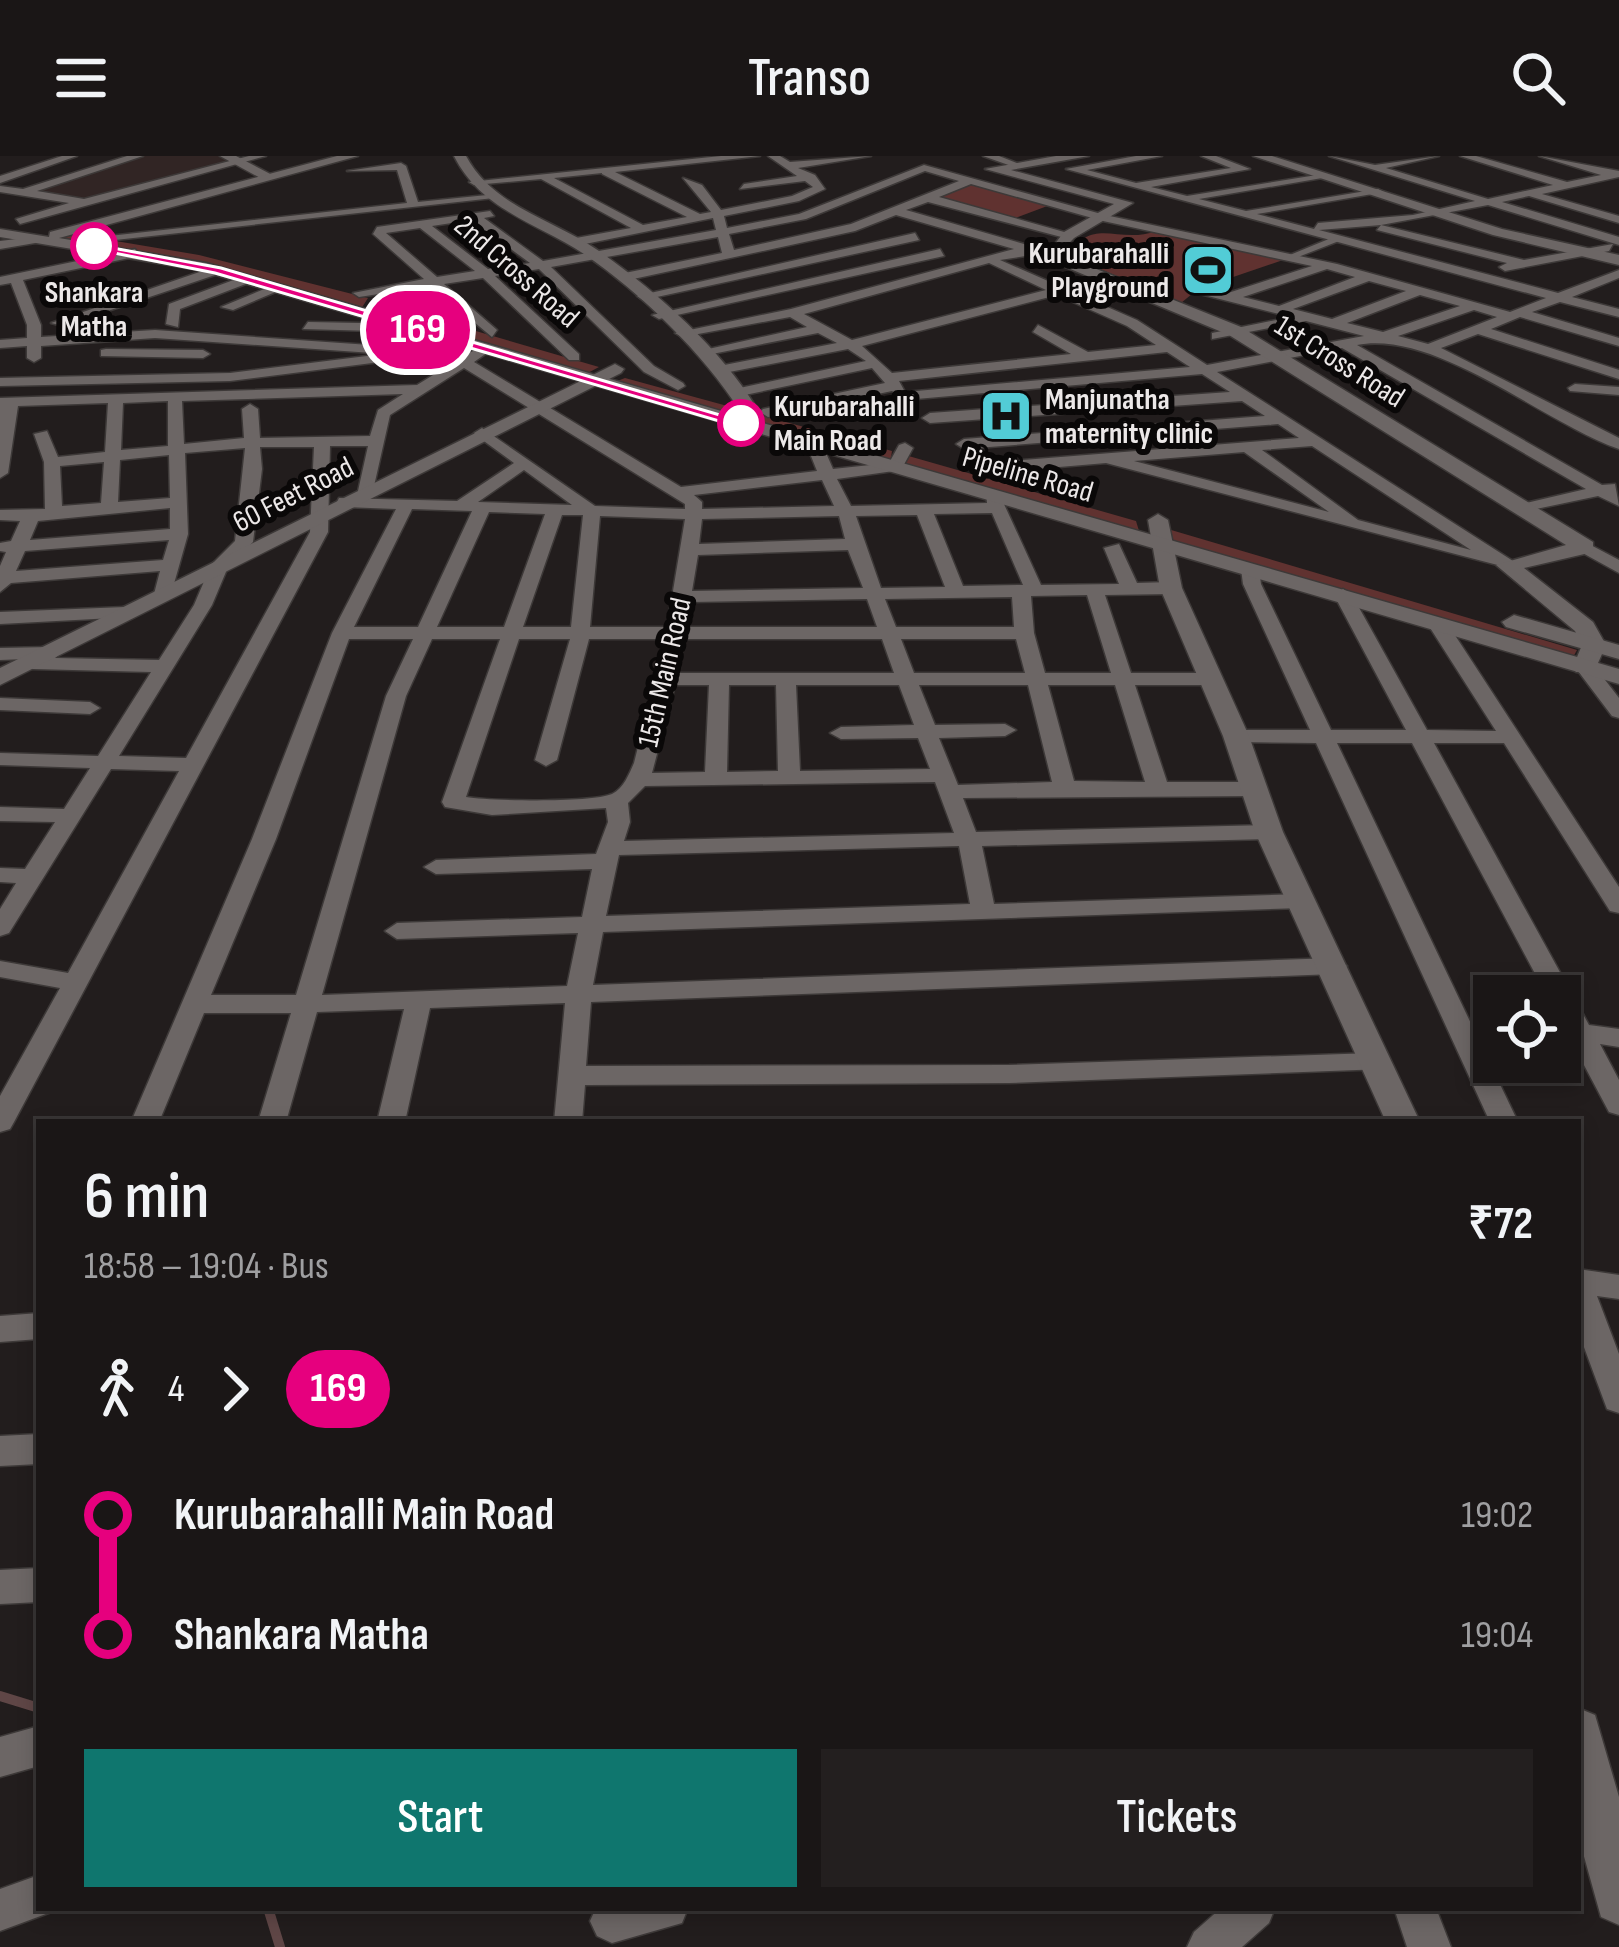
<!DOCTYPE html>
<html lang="en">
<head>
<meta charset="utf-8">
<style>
	body { margin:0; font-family:"Sofia Sans Condensed",sans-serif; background:#231f1f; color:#f1f3f6; height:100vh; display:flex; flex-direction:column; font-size:45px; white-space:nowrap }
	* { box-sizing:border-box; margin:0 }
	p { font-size:39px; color:#9f9fa1 }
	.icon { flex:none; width:66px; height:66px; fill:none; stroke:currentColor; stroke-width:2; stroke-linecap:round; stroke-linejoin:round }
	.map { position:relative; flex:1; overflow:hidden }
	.side { position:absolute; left:36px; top:963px; width:1545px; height:792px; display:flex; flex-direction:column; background:#1a1616; border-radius:0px; box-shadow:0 6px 18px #0003,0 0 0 3px #383535 }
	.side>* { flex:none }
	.badge { padding:0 24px; border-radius:39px; font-size:42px; line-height:78px }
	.fabs { position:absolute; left:1473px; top:819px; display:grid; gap:24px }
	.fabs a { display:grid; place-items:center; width:108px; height:108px; border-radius:0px; background:#1a1616; box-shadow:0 6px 18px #0003,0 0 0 3px #383535; font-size:60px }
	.map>.badge { position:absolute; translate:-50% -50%; box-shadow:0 0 0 6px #fff }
	.legs { display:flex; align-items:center; gap:18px; height:132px; padding:0 48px; font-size:39px }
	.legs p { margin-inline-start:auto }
	.summary { display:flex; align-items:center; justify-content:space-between; height:204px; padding:0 48px }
	h1 { font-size:66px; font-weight:600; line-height:90px }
	.action { display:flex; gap:24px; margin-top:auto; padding:24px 48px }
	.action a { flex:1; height:138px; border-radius:0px; background:#0f766e; color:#fff; font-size:48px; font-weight:600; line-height:138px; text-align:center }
	.action a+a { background:#231f1f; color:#f1f3f6 }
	ul { padding:0 48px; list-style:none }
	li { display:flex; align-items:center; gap:42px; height:120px; font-size:45px }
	li i { display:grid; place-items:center; width:18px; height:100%; margin:0 15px; background:currentColor }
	li i::after { content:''; width:30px; height:30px; margin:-15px; border:9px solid; border-radius:50%; background:#1a1616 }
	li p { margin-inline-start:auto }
	li:first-child i { background:linear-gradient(#0000 50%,currentColor 0) }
	li:last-child i { background:linear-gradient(currentColor 50%,#0000 0) }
	header { display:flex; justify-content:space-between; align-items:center; height:156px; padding:0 48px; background:#1a1616; font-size:54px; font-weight:600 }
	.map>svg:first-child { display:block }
</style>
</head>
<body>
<header><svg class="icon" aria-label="menu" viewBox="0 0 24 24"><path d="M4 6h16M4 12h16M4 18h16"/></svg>Transo<svg class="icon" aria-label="search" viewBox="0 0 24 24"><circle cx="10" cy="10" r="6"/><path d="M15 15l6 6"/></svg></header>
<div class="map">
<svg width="1619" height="1791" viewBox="0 0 1619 1791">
	<rect width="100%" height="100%" fill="#221d1d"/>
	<path fill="#312524" d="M142 0H221L230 7 85 45 28 36Z"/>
	<path fill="#603230" d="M967 28 1050 49 1013 63 932 41Z
		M1156 75 1286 103 1198 133 1181 147 1069 100C1091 59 1119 89 1156 75Z
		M74 78 199 99 368 142 361 153 200 108 58 82Z
		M380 147 599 211 584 219 371 156Z
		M625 222 892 295 890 308 612 227Z
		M905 299 1136 365 1140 378 900 311Z
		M1161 371 1577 494 1572 503 1166 384Z"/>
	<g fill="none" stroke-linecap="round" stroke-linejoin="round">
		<path stroke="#5f4646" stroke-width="10" d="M0 1540 39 1552
			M268 1752 280 1791"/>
		<g stroke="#3d3938" stroke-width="3">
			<path id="pedestrian" d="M1336 80 1339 85 1293 103 1285 101Z"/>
		</g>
		<g stroke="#3d3938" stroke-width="3">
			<path id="minor" d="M62 0H77L0 27V20Z
				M127 0H143L37 35 84 43 249 0H266L20 68 16 63 69 47 0 36V30L23 33Z
				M721 0H760L615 16 700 58 711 56 683 22 702 29 721 54 792 40 813 31 805 25 740 33 744 28 797 20 768 0H780L790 6 871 0 798 12 815 19 825 33 799 45 724 60 727 72 799 58 924 9 1105 59 1337 108 1510 156 1546 142 1066 13 1136 0H1162L1087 14 1136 27 1231 12 1201 0H1216L1250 13 1151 31 1187 40 1323 18 1328 21 1199 43 1246 55 1378 33 1384 36 1257 58 1314 73 1318 67 1413 59 1475 45 1329 0 1375 9 1439 0 1386 12 1488 43 1553 29 1460 0H1476L1567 26 1601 19 1539 0 1619 15V21L1542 38 1619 60V67L1529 40 1502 46 1619 81V89L1488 49 1381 69 1524 104 1613 88 1609 95 1505 115 1499 111 1507 107 1377 74 1381 69 1319 74 1558 137 1619 114V122L1572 141 1619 153V161L1560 146 1532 156 1619 182V190L1520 161 1491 173 1619 214V223L1478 178 1441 192 1619 282V293C1542 266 1437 174 1357 189L1602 329 1615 328 1619 350 1598 340 1517 357V349L1586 333 1342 192 1217 216 1513 405V413L1106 307 1024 314 995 322 987 317 1023 304 1299 282 1278 268 964 293 956 288 964 283 1265 260 1242 245 930 267 922 262 930 257 1230 236 1202 218 905 244 892 235 768 261 760 256 763 253 885 227 872 212 740 240 735 239V233L866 205 848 193 719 218 714 217V211L837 187 818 177 702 200 695 196 807 171 790 161 682 181 675 177 791 153 1014 93 896 59 855 75 624 125 620 118 722 97 718 81 551 111 654 210 683 227 685 230 678 234 644 216 539 113 495 120 579 198V204H569L483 122 444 128 497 174 492 181 431 130 359 141 353 137 424 123 373 78 377 71 490 55 494 60 484 62 543 105 716 74 713 62 580 89 576 82 631 72 541 23 474 29 469 26ZM925 15 959 25 851 68 734 94 729 78 806 63ZM602 17V18L687 61 643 69 554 22ZM971 28 1103 65 1312 110 1228 137 1200 132V138L1291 161 1212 177V183L1306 165 1364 180 1207 209 1137 164 1000 104 1038 98V92L906 54 928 46 1069 83 1075 79 939 41ZM471 64 530 107 488 113 432 70ZM420 72 475 115 437 121 386 77ZM989 107 1046 134 852 184 804 158ZM1327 113 1355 121 1279 150 1243 141ZM1369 125 1406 135 1332 163 1293 153ZM1057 139 1127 170 1156 189 1088 196 1038 169 1033 176 1071 198 892 217 862 190ZM1420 139 1460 150 1383 176 1347 167ZM1474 154 1497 161 1428 188 1398 180ZM1167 196 1190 211 905 236 899 225ZM1312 290 1471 394 1358 364 1262 294ZM1244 296 1329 356 1134 305Z
				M983 0H999L1022 9 1017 12Z
				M401 7 406 10 418 46 497 38 503 41 106 85 100 81 407 47 397 14 347 15Z
				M915 77 919 84 643 144 637 140Z
				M135 93 139 100 23 124 41 169V181L155 174 471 196 484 190 491 194 474 206 681 331 817 315 807 290 815 285 823 290 833 313 889 307 899 289 905 287 913 292 901 314 837 323 851 350 987 347 986 335H998L1041 429 1119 428 1104 392 1119 388 1137 427 1171 426 1180 432 1171 438 1105 439 1131 517H1209L1219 523 1209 529H1135L1167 626H1254L1265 633 1254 640 963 642 976 676 1269 669 1280 676 1269 683 982 690 994 748 1302 738 1314 745 1302 752 603 776 593 829 1334 802 1347 810 1334 818 591 846 586 910 1009 909 1374 897 1384 899 1388 906 1384 913 1009 927 585 929 582 966H554L565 847 430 852 405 966H377L404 853 317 856 286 966H258L291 857H204L159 966H131L252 683 332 477 396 353 345 351 337 346 339 342 457 345 514 307 477 280 474 277 482 272 595 350 685 353V348L464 212 390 259 372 339 358 335 368 290H330L328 376 14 966 10 973 0 976V940L60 832 0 821V805L68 817 179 615 111 613 9 777 0 780V753L16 727 0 726V712L25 713 55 666 0 665V651L64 653 90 612 0 609V597L98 600 151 516 33 513 26 511V503L0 504V492L50 491 60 497 55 502 159 504 194 449 211 409 235 385 245 292 185 297 188 378 170 442 154 438 160 415 11 427 0 436V410L6 396 0 395V387L11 385 20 365 0 364V354L45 353 44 306 34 278 47 275 58 301 105 296 108 247 18 250 8 317 0 322V242L417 229 459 203 155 182 41 190V202L34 206 27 202V190L0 192V184L27 182V169L11 127 0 129V121ZM403 238 378 254 370 280 260 282 258 253 250 248 242 253 244 282 184 288 182 245ZM168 245V290L121 294 123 247ZM260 291H314L310 376 186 602 119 600 212 449 228 411 253 386 262 313ZM169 299 170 342 118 346 120 304ZM104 306 101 347 62 350 60 310ZM524 314 572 349 478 346ZM822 324 834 350 702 353V346L694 339ZM170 352V373L30 384 38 365ZM412 353 472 355 418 471H354ZM489 356 545 358 504 471H437ZM992 357 1023 429 963 430 934 358ZM562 359H583L571 471H523ZM917 359 945 431 881 432 856 360ZM600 360 685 363 667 471H590ZM839 360 845 383 699 388 702 363ZM169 384 163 404 16 415 25 395ZM848 394 863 432 692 435 698 399ZM1087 439 1111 517H1045L1034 477 1031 440ZM1012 441 1014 471H896L885 443ZM867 443 877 471H686L691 446ZM349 483H413L386 540 296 839H211L276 683ZM432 483H500L442 646 445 651 492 659 606 652 608 666 596 698 436 704 424 711 436 718 592 713 582 761 397 767 385 775 397 783 578 777 567 830 322 839 406 540ZM519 483H570L535 604 546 610 557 604 589 483H665L634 607C629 618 624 632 612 638 591 647 491 645 466 641ZM684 483H882L894 517H678ZM901 483H1016L1025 517H914ZM675 529H709L705 616 652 617ZM729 529H776L778 615 727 616ZM796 529H899L914 569 841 571 830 577 841 583 918 582 930 613 800 615ZM919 529H1028L1052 626 958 629 939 582 1005 580 1016 574 1005 568 935 569ZM1048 529H1115L1145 626 1074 625ZM935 626 954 677 624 685 630 666 628 647 645 630ZM959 690 970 748 606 760 619 699Z
				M940 93 944 100 659 163 652 159Z
				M217 110 221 117 63 170 51 167Z
				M247 119 251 126 180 153 178 171 166 168 169 148Z
				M274 129 285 132 233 154 221 151Z
				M308 166 411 168 418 172 411 176 303 173Z
				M106 193 203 194 210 198 203 202 101 200V194Z
				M375 199 380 200V206L230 225 0 230V222L230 217Z
				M1575 228 1619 231V239L1570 235 1568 232Z
				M1585 386 1619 404V417L1579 395V387Z
				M1250 408 1259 413 1261 428 1331 574H1406L1334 439 1343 433 1352 439 1427 574 1496 575 1427 467 1437 461 1447 467 1619 731V757L1610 755 1504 587H1434L1589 869 1619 873V891L1600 888 1619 924V959L1609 956 1560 864V840H1547L1412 587H1337L1518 966H1490L1316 587 1236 586 1225 580 1236 574H1310L1243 428 1241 413Z
				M125 451 134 457 132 461 0 468V456Z
				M1585 505 1592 507 1619 542V562L1612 560 1575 511Z
				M0 542 90 546 100 552 90 558 0 554Z
				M1578 1113 1619 1119V1143L1597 1140 1619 1198V1257L1607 1253 1578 1175Z
				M39 1157V1183L0 1186V1160Z
				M39 1278V1308L0 1310V1280Z
				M39 1412V1446L0 1448V1414Z
				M39 1570V1610L0 1621V1581Z
				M39 1719V1752L54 1755 0 1775V1733Z
				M596 1752H688L682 1767 612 1787 597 1780 590 1765Z
				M1221 1752H1275L1269 1767 1242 1791H1187L1194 1776Z
				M1394 1752H1436L1451 1791H1407Z"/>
		</g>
		<g stroke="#3d3938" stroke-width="3">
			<path id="tertiary" d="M220 0H236L276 21 264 24Z
				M454 0H466C494 52 554 63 599 95 656 135 720 192 756 251L754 255H740C703 197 641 137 584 98 537 67 481 54 454 0Z
				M1056 0H1089L1011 14 1133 47 1074 82 1059 98 1241 171 1593 386V396L1524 412 1593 466 1606 489 1594 516H1576L1573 511 1582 489 1575 475 1496 409 1566 389 1229 179 1044 102 1064 76 1114 48 985 13Z
				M1253 0H1272L1502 73 1619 99V109L1493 79Z
				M41 80V86L0 93V85Z
				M615 208 624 213 621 217 0 529V512Z
				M1158 358 1168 364 1182 432 1249 580 1283 676 1420 966H1386L1255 676 1223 580 1160 432 1148 364Z
				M1578 1552 1595 1559 1619 1641V1769L1601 1761 1578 1679Z"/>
		</g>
		<g stroke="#3d3938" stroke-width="3">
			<path id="secondary" d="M337 0H358L59 82 206 107 1619 513V528L199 114 0 81V73L49 81 50 76Z
				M1514 459 1619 489V503L1506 471 1502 466Z"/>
		</g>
		<use href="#pedestrian" fill="#6c6665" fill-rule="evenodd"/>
		<use href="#minor" fill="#6c6665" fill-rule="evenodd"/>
		<use href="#tertiary" fill="#6c6665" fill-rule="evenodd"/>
		<use href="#secondary" fill="#6c6665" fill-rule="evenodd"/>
	</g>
	<path fill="#e6007e" stroke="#fff" stroke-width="3" d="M91 88 221 112 747 267 736 270 215 117 94 93Z"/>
	<defs>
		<g id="stadium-square" transform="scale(2.7)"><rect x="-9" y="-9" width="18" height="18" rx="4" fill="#52ccd6" stroke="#0a0808"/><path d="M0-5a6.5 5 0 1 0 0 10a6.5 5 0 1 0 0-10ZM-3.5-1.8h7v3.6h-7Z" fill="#111"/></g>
		<g id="hospital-square" transform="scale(2.7)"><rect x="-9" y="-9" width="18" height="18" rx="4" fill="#52ccd6" stroke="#0a0808"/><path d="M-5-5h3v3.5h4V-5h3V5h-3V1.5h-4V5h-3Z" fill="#111"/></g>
	</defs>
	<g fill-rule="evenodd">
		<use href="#stadium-square" x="1208" y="114"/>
		<use href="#hospital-square" x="1006" y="260"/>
	</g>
	<g fill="#fff" stroke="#e6007e" stroke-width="6">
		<circle cx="94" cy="90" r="21"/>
		<circle cx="741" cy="267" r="21"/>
	</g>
	<g text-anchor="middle" stroke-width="12" stroke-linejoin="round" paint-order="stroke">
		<g font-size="30" font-weight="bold" fill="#ece8e8" stroke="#0a0808" text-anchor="end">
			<text x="1169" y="107">Kurubarahalli<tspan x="1169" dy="34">Playground</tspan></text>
			<text x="1045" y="253" text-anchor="start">Manjunatha<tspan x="1045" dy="34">maternity clinic</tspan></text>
		</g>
		<g font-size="30" fill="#ece8e8" stroke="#0a0808">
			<text transform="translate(517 115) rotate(41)" y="10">2nd Cross Road</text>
			<text transform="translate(1340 205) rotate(32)" y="10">1st Cross Road</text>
			<text transform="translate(1028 318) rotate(16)" y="10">Pipeline Road</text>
			<text transform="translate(293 338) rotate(-27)" y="10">60 Feet Road</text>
			<text transform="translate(664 516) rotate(-77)" y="10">15th Main Road</text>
		</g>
		<g font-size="30" font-weight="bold" fill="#ece8e8" stroke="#0a0808">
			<text x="94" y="146">Shankara<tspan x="94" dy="34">Matha</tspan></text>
			<text x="774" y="260" text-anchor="start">Kurubarahalli<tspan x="774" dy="34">Main Road</tspan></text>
		</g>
	</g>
</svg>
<div class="fabs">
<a><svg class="icon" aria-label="locate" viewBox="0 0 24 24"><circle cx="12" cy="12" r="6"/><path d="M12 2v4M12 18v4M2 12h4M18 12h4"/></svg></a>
</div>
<b class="badge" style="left:418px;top:174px;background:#e6007e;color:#fff">169</b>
<section class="side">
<div class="summary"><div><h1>6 min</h1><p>18:58 – 19:04 · Bus</p></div><b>₹72</b></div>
<div class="legs"><svg class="icon" aria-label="walk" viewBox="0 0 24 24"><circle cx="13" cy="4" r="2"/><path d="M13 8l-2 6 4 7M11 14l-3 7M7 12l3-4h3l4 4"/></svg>4<svg class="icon" aria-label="forward" viewBox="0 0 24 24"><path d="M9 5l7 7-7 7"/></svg><b class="badge" style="background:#e6007e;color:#fff">169</b></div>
<ul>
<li><i style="color:#e6007e"></i><b>Kurubarahalli Main Road</b><p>19:02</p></li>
<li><i style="color:#e6007e"></i><b>Shankara Matha</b><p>19:04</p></li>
</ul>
<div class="action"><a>Start</a><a>Tickets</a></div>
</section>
</div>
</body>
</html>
